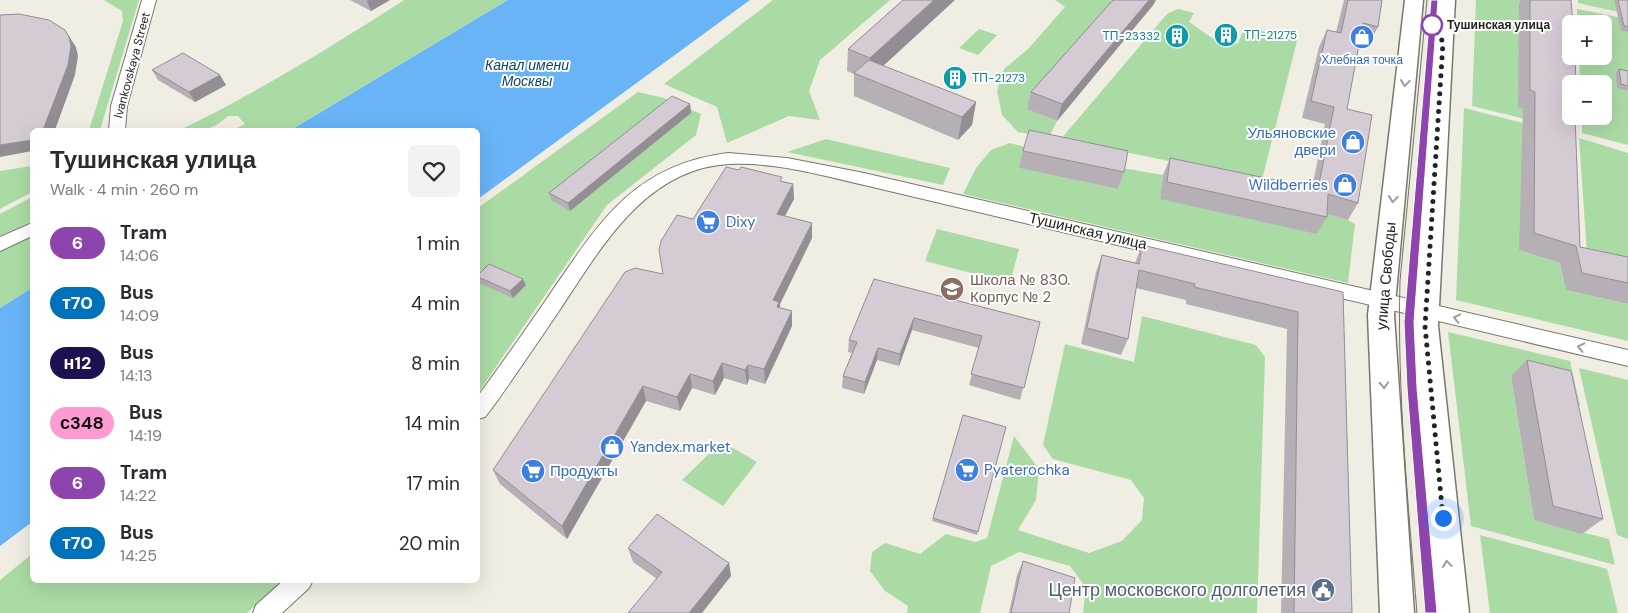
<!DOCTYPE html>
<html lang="en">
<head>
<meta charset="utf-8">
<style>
	body { margin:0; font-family:"DM Sans",sans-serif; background:#f2f2f3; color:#2b2b33; height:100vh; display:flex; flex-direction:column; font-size:19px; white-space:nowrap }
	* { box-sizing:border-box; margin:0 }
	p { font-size:16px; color:#7c7c81 }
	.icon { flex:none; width:28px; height:28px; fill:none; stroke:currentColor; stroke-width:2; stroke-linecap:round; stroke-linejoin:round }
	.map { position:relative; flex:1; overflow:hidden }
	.panel { position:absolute; left:30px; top:128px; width:450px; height:455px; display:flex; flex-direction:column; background:#fff; border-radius:8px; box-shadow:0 5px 20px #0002 }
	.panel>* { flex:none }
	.badge { padding:0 10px; border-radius:16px; font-size:18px; line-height:32px }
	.tools { position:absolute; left:1562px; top:15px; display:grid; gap:10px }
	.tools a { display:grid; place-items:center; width:50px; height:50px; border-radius:8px; background:#fff; box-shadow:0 5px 20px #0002; font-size:25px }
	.you { position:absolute; width:25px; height:25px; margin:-12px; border:4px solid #fff; border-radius:50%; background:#1a73e8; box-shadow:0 0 0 8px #1a73e833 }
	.map>.badge { position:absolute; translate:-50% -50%; box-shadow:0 0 0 2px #fff }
	.round { display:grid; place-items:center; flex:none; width:52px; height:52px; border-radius:8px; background:#f2f2f3 }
	.headline { display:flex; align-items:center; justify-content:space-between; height:85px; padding:0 20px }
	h1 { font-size:24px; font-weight:700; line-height:38px }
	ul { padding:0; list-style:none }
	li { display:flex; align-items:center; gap:15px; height:60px; padding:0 20px }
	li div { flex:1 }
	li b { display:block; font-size:19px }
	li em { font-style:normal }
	li .badge { min-width:55px; font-weight:700; text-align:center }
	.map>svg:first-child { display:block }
</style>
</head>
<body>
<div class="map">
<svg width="1628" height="613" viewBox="0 0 1628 613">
	<rect width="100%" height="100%" fill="#f0ede2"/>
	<path fill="#abdba5" d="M104 0H139L100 130H89L123 21 122 11Z
		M404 0H508L291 130H233L245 124 238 116H228C211 132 202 130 180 130 258 92 331 47 404 0Z
		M773 0H890L820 60 809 91 820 120 789 116 727 143 717 107 664 84Z
		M1055 0H1123L1028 109 1057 121 1049 137 1018 132 1002 115 997 91 1004 69 1029 48 1065 7Z
		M1476 0H1540L1567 120 1566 129 1472 106Z
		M1578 0H1628V14L1578 3Z
		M1178 9 1194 13 1189 22 1212 38 1238 44 1242 33 1258 30 1297 41 1262 180 1061 139 1167 14Z
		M1577 9 1628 19V76L1618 88 1628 91V145L1582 133V116H1604V84H1580L1579 56H1604V24H1577Z
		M979 29 997 35 978 55 959 48Z
		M638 92 664 98 701 114 696 135 607 205 478 393V208Z
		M1464 108 1566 134 1519 250 1560 263 1566 290 1628 304V341L1456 300Z
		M1579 138 1628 153V263L1587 254Z
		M826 139 950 168 943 185 787 152Z
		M1010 143 1025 147 1020 168 1118 189 1122 168 1163 175 1160 199 1318 211 1348 220 1355 224 1348 283 963 194 976 168 991 150Z
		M32 166V192L0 209V171Z
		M32 197V221L0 238V214Z
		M937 229 1019 249 1010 283 925 261Z
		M32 235V288L0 308V251Z
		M1142 316 1256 345 1265 357 1257 613H1083L1086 588 1070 566 1019 552 991 566 980 613H907L908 606 885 591 870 571 872 552 885 543 920 554 946 534 975 542 987 538 1014 436 1039 469 1036 500 1018 530 1089 553 1122 541 1142 520 1144 498 1131 480 1053 459 1043 445 1065 344 1134 362Z
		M1448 332 1570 361 1580 405 1556 399 1511 376 1534 520 1609 539 1615 565 1471 526Z
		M1579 368 1628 380V539L1617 535Z
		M718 445 733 448 757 462 723 506 682 480Z
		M1480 535 1607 569 1618 613H1490Z
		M32 554V580H284L247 613H0V580Z"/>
	<path fill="#68b4f6" d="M508 0H750L478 199V130H291Z
		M32 288V522L0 546V308Z"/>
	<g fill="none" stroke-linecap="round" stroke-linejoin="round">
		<g stroke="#7a786e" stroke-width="2">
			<path id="street" d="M142 0H156L127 106 125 130H109L111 106Z
				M728 153 787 158 864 173 1628 350V366L864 185C820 175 775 162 730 164 645 168 601 248 559 311 538 342 517 373 495 404L485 417 478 419V396C501 365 524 332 546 300 597 226 631 165 728 153Z
				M32 223V236L0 251V237Z
				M284 580H313L309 588 282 613H253L256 605Z"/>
		</g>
		<g stroke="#7a786e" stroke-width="3">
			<path id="secondary" d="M1405 0H1423L1394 315 1414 613H1380L1368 315Z
				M1437 0H1455L1438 326 1469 613H1435L1412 326Z"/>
		</g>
		<use href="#street" fill="#fff" fill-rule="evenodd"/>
		<use href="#secondary" fill="#fff" fill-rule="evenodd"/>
		<path stroke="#74736c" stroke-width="1" d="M1417 613C1408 502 1397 392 1400 281L1427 0
			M1431 613 1412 388 1409 322 1434 0"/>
	</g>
	<path fill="#b6afb6" d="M350 0H390L371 11Z
		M903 0 884 66 976 102 972 125 958 140 854 96V74L847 71 848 49Z
		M1344 0H1382L1378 27 1369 44 1360 41 1347 109 1358 203 1348 220 1327 214V217L1317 234 1160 199 1163 175 1170 158 1312 188 1325 124 1302 118 1319 47 1327 30 1336 32Z
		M1521 0H1571V84L1580 247 1628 257V304L1566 290 1560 263 1519 250 1523 109 1518 107 1519 3Z
		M1614 0H1628V32L1621 30Z
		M1154 4 1057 121 1027 109 1031 92Z
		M1619 69 1628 71V91L1617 88 1616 73Z
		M152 70 226 85 195 102 158 80Z
		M690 104 691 113 570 211 552 201 549 193Z
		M1023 151 1124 172 1118 189 1019 168Z
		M782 181 793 184 794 199 785 216 812 238 780 304V308L792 311V326L765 384 749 379 747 385 724 378 715 395 692 388 680 411 646 401 567 539 500 484 493 470 663 274 693 219Z
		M1142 245 1343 292 1352 613H1281L1287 329 1186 304V300L1136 288 1128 339 1121 355 1081 344 1096 272 1102 255 1135 263Z
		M478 275 526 285 513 298 479 283 478 279Z
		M874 279 1040 322 1020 400 969 385 979 348 912 330 899 366 877 360 864 394 842 388 843 376 852 353 848 352 849 340Z
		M1527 360 1603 519 1582 534 1534 520 1511 376Z
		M963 415 1006 427 977 535 932 521Z
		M628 548 729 563 731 576 657 579 633 562Z
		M1023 561 1069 613H1009L1017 575Z"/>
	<path fill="#948e94" d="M368 0H390L371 11 367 1Z
		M934 0H955L868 80 870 58Z
		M1149 0H1156L1154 4 1057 121 1062 104Z
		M65 30 76 47 78 56 75 75 55 130H43Z
		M220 75 226 85 195 102 189 92Z
		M976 102 972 125 958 140 962 117Z
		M690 104 691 113 570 211 568 203Z
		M32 140V151L0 157V145Z
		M793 184 794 199 778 229 777 214Z
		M812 223V238L780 304V317L773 300Z
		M523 279 526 285 513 298 510 291Z
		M792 311V326L765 384 764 369Z
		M914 318 912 330 899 366 900 354Z
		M878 348 877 360 864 394 865 382Z
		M722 363 724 378 715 395 713 381Z
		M748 365 749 379 747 385 745 370Z
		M690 374 692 388 680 411 677 397Z
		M643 386 646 401 567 539 562 526Z
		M729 563 731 576 702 613H689Z"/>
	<path fill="#d4cbd4" stroke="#948e94" d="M903 0H934L870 58 848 49Z
		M1113 0H1149L1062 104 1031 92Z
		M1348 0H1382L1378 27 1363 23 1347 109 1372 115 1358 203 1328 194 1327 217 1167 182 1170 158 1318 189 1334 107 1311 101 1327 30 1341 33Z
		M1530 0H1571L1573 24H1571V56H1575L1576 84H1571V116H1575L1580 247 1628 257V283L1582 273 1576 246 1534 233 1535 92 1530 90Z
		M1618 0H1628V27L1624 26Z
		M19 14 49 20 65 30 69 37 71 46 68 65 43 130H32V140L0 145V15Z
		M183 53 220 75 189 92 152 70Z
		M869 60 976 102 962 117 854 73Z
		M1619 69 1628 71V86L1621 84Z
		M672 96 690 104 568 203 549 193Z
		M1029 130 1128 151 1124 172 1023 151Z
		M726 167 739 170 741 167 782 177 780 181 793 184 777 214 812 223 773 300 779 302 777 307 792 311 764 369 748 365 745 370 722 363 713 381 690 374 677 397 643 386 562 526 493 470 625 272 635 268 663 274 659 250 661 241 677 215 693 219Z
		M1142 245 1343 292 1352 613H1294L1298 312 1194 287 1195 284 1139 270 1128 339 1087 328 1102 255 1139 264Z
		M489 264 523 279 510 291 478 277V275Z
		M874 279 1040 322 1024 388 971 374 982 336 914 318 900 354 878 348 865 382 843 376 857 342 849 340Z
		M1527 360 1571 371 1603 519 1553 506Z
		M963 415 1006 427 978 532 933 518Z
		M657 514 729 563 689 613H628L662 572 628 548Z
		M1023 561 1075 578 1069 613H1011Z"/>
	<defs><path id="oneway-chevron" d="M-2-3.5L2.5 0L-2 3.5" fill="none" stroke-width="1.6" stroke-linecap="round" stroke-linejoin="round" transform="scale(1.25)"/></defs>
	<g stroke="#9c9c9a">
		<use href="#oneway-chevron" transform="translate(1405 83) rotate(96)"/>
		<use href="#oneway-chevron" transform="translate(1393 199) rotate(96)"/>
		<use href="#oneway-chevron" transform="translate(1457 318) rotate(-167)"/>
		<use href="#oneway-chevron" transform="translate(1581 347) rotate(-167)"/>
		<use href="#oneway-chevron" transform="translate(1384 385) rotate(87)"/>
		<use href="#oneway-chevron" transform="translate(1447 564) rotate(-96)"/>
	</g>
	<path fill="#8e44ad" stroke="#fff" d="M1431 0H1438L1414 322 1417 388 1437 613H1425L1407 388 1404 322Z"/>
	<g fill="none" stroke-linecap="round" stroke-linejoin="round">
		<path stroke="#23231f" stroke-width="5" stroke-dasharray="0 9" d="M1432 25 1443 42 1425 326 1443 518"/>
	</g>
	<defs>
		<g id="building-disc" transform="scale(1.25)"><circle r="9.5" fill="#0f9aa8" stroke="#fff"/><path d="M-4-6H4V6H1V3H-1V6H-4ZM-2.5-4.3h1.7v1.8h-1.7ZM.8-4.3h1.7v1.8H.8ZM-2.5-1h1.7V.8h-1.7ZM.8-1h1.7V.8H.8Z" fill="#fff"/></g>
		<g id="shop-disc" transform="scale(1.25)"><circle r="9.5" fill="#3f7fe0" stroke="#fff"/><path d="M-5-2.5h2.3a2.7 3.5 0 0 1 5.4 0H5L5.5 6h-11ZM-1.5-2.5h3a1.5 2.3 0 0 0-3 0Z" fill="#fff"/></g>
		<g id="supermarket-disc" transform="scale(1.25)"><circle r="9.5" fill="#3f7fe0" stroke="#fff"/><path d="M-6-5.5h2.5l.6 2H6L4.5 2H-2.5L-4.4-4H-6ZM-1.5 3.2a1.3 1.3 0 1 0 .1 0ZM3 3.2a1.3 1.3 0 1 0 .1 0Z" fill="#fff"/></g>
		<g id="school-disc" transform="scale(1.25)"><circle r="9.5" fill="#8d6e63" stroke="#fff"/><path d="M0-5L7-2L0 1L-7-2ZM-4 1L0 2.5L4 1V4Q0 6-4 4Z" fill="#fff"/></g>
		<g id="civic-disc" transform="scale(1.25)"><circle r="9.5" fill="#5c6f8a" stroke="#fff"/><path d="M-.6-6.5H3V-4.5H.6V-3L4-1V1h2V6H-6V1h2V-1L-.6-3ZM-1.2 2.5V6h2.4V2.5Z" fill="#fff"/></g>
	</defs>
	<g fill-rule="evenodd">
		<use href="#building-disc" x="1226" y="35"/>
		<use href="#building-disc" x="1177" y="36"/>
		<use href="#shop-disc" x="1362" y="37"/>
		<use href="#building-disc" x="955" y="78"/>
		<use href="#shop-disc" x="1353" y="142"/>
		<use href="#shop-disc" x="1345" y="185"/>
		<use href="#supermarket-disc" x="708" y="222"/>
		<use href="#school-disc" x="952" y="289"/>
		<use href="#shop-disc" x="612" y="447"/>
		<use href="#supermarket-disc" x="967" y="470"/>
		<use href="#supermarket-disc" x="533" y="471"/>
		<use href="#civic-disc" x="1323" y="590"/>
	</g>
	<circle fill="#fff" stroke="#8e44ad" stroke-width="2.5" cx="1432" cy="25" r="10"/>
	<g text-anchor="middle" stroke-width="4" stroke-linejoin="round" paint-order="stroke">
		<g font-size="12" font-weight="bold" fill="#23231f" stroke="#fff" text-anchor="start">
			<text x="1447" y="29">Тушинская улица</text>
		</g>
		<g font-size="12" fill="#0d838f" stroke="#fff" text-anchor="start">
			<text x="1244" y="39">ТП-21275</text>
			<text x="1160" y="40" text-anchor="end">ТП-23332</text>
			<text x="972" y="82">ТП-21273</text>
		</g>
		<g font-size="12" fill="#366cbe" stroke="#fff">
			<text x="1362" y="64">Хлебная точка</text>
		</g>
		<g font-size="12" fill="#23231f" stroke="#fff">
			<text transform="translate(132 65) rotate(-75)" y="4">Ivankovskaya Street</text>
		</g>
		<g font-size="14" font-style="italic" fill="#09446f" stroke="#fff">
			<text x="527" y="70">Канал имени<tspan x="527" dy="16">Москвы</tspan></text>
		</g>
		<g font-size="15" fill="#366cbe" stroke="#fff" text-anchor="start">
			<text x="1336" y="138" text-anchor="end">Ульяновские<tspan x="1336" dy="17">двери</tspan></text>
			<text x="1328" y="190" text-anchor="end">Wildberries</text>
			<text x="726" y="227">Dixy</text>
			<text x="630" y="452">Yandex.market</text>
			<text x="984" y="475">Pyaterochka</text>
			<text x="550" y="476">Продукты</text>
		</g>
		<g font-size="15" fill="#23231f" stroke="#fff">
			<text transform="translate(1088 231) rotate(13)" y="5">Тушинская улица</text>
			<text transform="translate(1386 276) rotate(-85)" y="5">улица Свободы</text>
		</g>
		<g font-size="15" fill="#785e54" stroke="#fff" text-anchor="start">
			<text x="970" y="285">Школа № 830.<tspan x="970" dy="17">Корпус № 2</tspan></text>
		</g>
		<g font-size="18" fill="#4e5e75" stroke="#fff" text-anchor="end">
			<text x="1306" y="596">Центр московского долголетия</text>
		</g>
	</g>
</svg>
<div class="tools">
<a>+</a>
<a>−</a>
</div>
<div class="you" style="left:1443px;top:518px"></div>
<section class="panel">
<div class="headline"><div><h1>Тушинская улица</h1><p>Walk · 4 min · 260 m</p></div><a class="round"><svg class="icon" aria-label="heart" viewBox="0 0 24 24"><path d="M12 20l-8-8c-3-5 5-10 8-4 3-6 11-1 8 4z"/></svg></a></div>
<ul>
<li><span class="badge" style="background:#8e44ad;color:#fff">6</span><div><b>Tram</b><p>14:06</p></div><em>1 min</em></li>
<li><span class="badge" style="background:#0072bc;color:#fff">т70</span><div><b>Bus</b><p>14:09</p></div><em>4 min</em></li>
<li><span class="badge" style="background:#1f1051;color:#fff">н12</span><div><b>Bus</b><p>14:13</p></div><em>8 min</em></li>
<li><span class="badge" style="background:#ff9ad2;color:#111">с348</span><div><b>Bus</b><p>14:19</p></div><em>14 min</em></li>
<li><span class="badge" style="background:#8e44ad;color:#fff">6</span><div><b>Tram</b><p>14:22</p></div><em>17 min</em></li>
<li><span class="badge" style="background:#0072bc;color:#fff">т70</span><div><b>Bus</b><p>14:25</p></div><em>20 min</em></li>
</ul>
</section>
</div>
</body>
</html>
